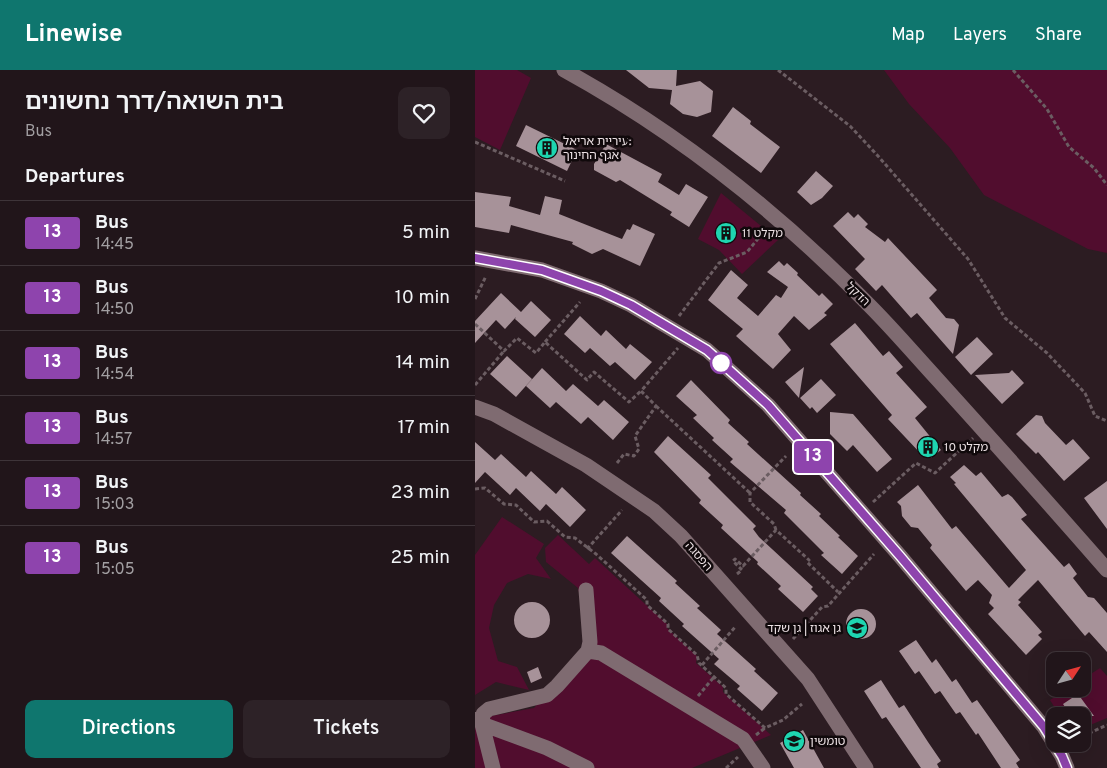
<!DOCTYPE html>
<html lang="en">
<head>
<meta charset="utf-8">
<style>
	body { margin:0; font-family:Overpass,"Noto Sans Hebrew",sans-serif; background:#2d2227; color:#f1f3f6; height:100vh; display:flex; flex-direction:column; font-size:19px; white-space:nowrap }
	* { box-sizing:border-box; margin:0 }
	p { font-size:16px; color:#a29fa2 }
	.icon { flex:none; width:28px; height:28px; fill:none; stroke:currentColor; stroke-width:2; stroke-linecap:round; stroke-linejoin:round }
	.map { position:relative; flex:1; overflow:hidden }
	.drawer { display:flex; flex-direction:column; background:#21151a; width:475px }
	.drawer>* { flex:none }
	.badge { padding:0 10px; border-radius:4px; font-size:18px; line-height:32px }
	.needle { width:32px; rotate:54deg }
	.tools { position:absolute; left:571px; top:582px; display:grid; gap:10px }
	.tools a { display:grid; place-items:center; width:45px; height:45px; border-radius:10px; background:#21151a; box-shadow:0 5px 20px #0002,0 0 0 1px #3e3439; font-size:25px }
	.map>.badge { position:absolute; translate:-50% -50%; box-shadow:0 0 0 2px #fff }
	h2 { padding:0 25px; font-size:19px; line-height:45px }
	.round { display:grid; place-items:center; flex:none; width:52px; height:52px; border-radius:10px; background:#2d2227 }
	.overview { display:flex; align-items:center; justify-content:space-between; height:85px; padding:0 25px }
	h1 { font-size:24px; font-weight:600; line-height:38px }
	.primary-button { display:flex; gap:10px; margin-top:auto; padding:10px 25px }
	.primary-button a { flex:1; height:58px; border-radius:10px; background:#0f766e; color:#fff; font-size:20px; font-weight:600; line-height:58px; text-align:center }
	.primary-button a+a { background:#2d2227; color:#f1f3f6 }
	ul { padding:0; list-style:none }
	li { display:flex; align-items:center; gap:15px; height:65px; padding:0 25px; border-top:1px solid #3e3439 }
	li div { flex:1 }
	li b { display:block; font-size:19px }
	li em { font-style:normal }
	li .badge { min-width:55px; font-weight:700; text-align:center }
	header { display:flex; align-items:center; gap:30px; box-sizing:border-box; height:70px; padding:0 25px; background:#0f766e; color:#fff }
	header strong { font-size:24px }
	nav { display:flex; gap:28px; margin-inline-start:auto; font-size:18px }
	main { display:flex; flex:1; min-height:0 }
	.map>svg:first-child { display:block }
</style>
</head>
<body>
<header>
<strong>Linewise</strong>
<nav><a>Map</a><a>Layers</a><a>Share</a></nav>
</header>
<main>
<section class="drawer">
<div class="overview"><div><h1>בית השואה/דרך נחשונים</h1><p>Bus</p></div><a class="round"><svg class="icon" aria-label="heart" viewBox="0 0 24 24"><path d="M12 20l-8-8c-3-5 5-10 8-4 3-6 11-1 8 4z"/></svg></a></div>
<h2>Departures</h2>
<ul>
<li><span class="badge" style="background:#8e44ad;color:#fff">13</span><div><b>Bus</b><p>14:45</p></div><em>5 min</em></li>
<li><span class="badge" style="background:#8e44ad;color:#fff">13</span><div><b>Bus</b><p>14:50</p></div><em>10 min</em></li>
<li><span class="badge" style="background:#8e44ad;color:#fff">13</span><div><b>Bus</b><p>14:54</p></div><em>14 min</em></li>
<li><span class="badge" style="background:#8e44ad;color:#fff">13</span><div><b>Bus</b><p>14:57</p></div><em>17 min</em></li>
<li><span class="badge" style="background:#8e44ad;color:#fff">13</span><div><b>Bus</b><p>15:03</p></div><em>23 min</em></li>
<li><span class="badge" style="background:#8e44ad;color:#fff">13</span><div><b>Bus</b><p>15:05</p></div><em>25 min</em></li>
</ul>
<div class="primary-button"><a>Directions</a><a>Tickets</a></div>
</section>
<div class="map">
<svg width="632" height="698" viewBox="0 0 632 698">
	<rect width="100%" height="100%" fill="#2c1c22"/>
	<path fill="#510d2e" d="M0 0H42L56 8 25 80 0 67Z
		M409 0H632V183L613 179 509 125 475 78 434 34Z
		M246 123 303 170 267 204 244 180 223 169Z
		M27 447 69 474 61 488 76 509 53 504 32 513 19 535 14 558 23 591 42 597 54 620 21 612 0 625V485Z
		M83 465 114 494 120 488 192 554V558L222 586 221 593 248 617V622L296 665 217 698H0V649L59 638 87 607 111 575 108 541 103 518 71 492 70 478Z
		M625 598 632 606V648L608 658V646H585L575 630 593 619H608V609Z"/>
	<path fill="#a79299" d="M151 0H202L201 16 225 11 238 21 236 42 222 47 208 44 195 34 197 20 174 18Z
		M258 37 276 51 275 54 305 77 286 103 237 66Z
		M51 55 102 80 92 101 41 76Z
		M131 74 187 104 183 112 204 125 211 114 233 127 214 157 195 145 197 142 145 110 141 112 119 100V94Z
		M341 101 358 116 347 128 336 135 322 122Z
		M0 122 36 127 34 136 65 145 70 126 87 130 84 144 147 169 152 159 155 160 158 154 180 164 165 196 128 179 117 184 97 174 98 172 36 155 34 163 0 157Z
		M373 142 379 148 383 144 393 154 390 157 410 172 413 168 462 220 454 228 471 248 479 249 484 255 478 284 442 243 436 248 407 215 401 221 380 199 390 189 358 156Z
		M249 153 262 162 254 173 241 163Z
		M304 191 309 196 312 193 323 203 322 205 344 226 347 223 358 234 349 243 352 245 334 260 319 246 303 264 316 280 298 299 261 266 268 259 233 230 256 200 273 215 262 228 283 246 301 225 306 228 313 217 292 202Z
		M26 223 46 242 56 231 76 250 60 267 40 249 41 247 30 259 21 250 0 273V251Z
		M105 246 126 266 131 260 151 279 155 274 177 292 160 310 140 292 135 296 115 278 110 283 89 264Z
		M380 253 408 286 414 281 428 297 421 303 452 337 440 348 466 380 456 388 451 382 447 385 413 349 417 345 355 274Z
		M502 267 518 284 496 305 480 287Z
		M32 286 57 309 41 327 15 304Z
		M329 297 324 328 310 312Z
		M67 298 91 321 98 314 123 336 129 330 154 352 138 370 113 347 106 354 81 332 75 338 51 316Z
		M537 300 549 313 527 334 500 305 534 303Z
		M346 309 361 325 342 343 337 337 335 339 325 328Z
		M216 310 255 350 253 353 274 372 272 374 326 423 325 425 346 444 344 446 365 466 363 467 383 486 367 504 346 485 349 483 309 443 311 440 255 392 258 389 237 370 239 368 218 348 222 345 201 326Z
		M355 342 378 344 417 389 402 402 378 375 372 381 355 364Z
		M561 345 567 346 570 353 591 375 598 369 615 388 589 411 563 382 561 384 541 364Z
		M193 366 236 405 233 408 281 456 278 459 284 467 338 517 336 519 343 526 328 542 303 519 306 516 282 494 283 492 246 458 248 455 224 433 226 430 179 382Z
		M0 372 20 390 26 384 51 407 56 401 81 424 87 417 111 440 95 457 71 434 65 441 41 418 35 425 10 402 0 413Z
		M489 395 501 406 506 402 527 427 533 424 537 427 552 445 546 449 589 497 594 493 602 504 598 508 613 527 619 528 632 543V582L614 562 610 566 563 510 543 530 546 532 543 535 567 562 563 565 567 569 551 585 513 544 519 538 514 533 517 525 503 510 491 521 455 478 457 475 443 458 436 457 427 446 426 436 422 432 443 415 477 459 481 456 534 518 551 500 479 414 481 413 475 407Z
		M632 411V459L609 428Z
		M152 466 202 511 200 513 225 536 222 538 246 560 242 564 281 599 279 601 303 623 287 641 262 619 265 616 239 594 244 589 207 556 209 554 184 531 186 528 136 483Z
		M39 550a18 18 0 1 1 36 0a18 18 0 1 1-36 0Z
		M371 554a15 15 0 1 1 30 0a15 15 0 1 1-30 0Z
		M441 570 457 593 461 589 477 612 481 609 497 633 502 630 545 690 541 693 544 698H526L503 663 501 665 485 642 481 644 465 621 460 624 444 601 440 604 424 581Z
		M63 597 67 608 56 613 52 602Z
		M406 610 424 638 429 635 453 672 466 691 462 694 464 698H446L411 647 407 649 389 621Z
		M603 624 619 646H596L588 634Z
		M328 660 349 698H319L305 673Z"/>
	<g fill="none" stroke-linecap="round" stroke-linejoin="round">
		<path stroke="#6b5d62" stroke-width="3" stroke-dasharray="4 2.5" stroke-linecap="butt" d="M303 0 375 56 403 86 493 189 530 248 572 283 610 323 620 346 632 351
			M538 0 572 39 594 77 619 98 632 115
			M0 72 90 111
			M0 229 11 206
			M204 246 244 193 272 182 291 159
			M0 254 29 281 42 268 61 283 70 272 112 310 119 302 154 332 166 321
			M70 272 105 232
			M0 315 29 281
			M181 336 275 423
			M142 393 149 384 159 386 164 379 160 366 181 336 166 321 203 278
			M0 419 10 418 29 434 41 435 59 452 72 451 90 467 100 468 121 484 172 530V535L193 554V559L222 585 224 593 251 618V624L290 658 308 650 327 634
			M398 432 441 393 460 403 498 368
			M301 460 299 454 275 432V423L311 386
			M112 479 147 440
			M262 504 267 500 258 491 260 489 268 496 301 460 334 490 332 492 363 522
			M318 569 347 537 353 536 399 484
			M227 595 261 556
			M223 626 239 607
			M281 665 290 658
			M608 666 632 655
			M251 698 263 687"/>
		<path stroke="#7f6b71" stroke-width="15" d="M89 0C202 62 304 143 394 235 418 259 440 285 463 310 520 373 576 436 632 500
			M0 188 67 200 126 221 156 235 232 280 293 335 425 486 569 657 587 686 592 698
			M0 337 19 344 111 395 179 441 206 466 333 609 391 698
			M113 581 126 583 268 669 288 698
			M3 649 7 654 72 678 112 698
			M18 698 7 654 8 644 14 639 72 625 82 616 113 581 115 572 111 520"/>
	</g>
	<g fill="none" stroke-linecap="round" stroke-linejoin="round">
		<g stroke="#fff" stroke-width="11">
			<path id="line" d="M0 188 67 200 126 221 156 235 232 280 293 335 425 486 569 657 587 686 592 698"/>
		</g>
		<use href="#line" stroke="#8e44ad" stroke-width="8"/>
	</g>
	<defs>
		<g id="building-disc" transform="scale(1.125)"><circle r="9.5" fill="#1ed5b0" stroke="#10090b"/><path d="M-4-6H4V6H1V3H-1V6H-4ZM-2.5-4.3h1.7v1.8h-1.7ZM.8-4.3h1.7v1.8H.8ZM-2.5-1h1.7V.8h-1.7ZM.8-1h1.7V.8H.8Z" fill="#111"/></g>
		<g id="school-disc" transform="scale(1.125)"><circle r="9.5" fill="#1ed5b0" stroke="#10090b"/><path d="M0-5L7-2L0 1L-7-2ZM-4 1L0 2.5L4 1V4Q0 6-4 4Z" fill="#111"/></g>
	</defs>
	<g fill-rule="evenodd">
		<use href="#building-disc" x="72" y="78"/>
		<use href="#building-disc" x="251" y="163"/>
		<use href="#building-disc" x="453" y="377"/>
		<use href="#school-disc" x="382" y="558"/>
		<use href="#school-disc" x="319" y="671"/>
	</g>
	<circle fill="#fff" stroke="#8e44ad" stroke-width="2.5" cx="246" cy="293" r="10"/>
	<g text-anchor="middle" stroke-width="5" stroke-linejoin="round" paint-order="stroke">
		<g font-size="12" fill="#ebe0e3" stroke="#10090b" text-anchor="start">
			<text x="88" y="75">עיריית אריאל:<tspan x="88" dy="14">אגף החינוך</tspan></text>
			<text x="267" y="167">מקלט 11</text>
			<text x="469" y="381">מקלט 10</text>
			<text x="366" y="562" text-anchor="end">גן אגוז | גן שקד</text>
			<text x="335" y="675">טומשין</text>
		</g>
		<g font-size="12" fill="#ebe0e3" stroke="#10090b">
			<text transform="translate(383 224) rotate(44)" y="4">הדקל</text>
			<text transform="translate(224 486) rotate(49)" y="4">הפסגה</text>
		</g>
	</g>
</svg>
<div class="tools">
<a><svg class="needle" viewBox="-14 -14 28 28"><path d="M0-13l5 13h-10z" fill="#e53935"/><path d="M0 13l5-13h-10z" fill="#a29fa2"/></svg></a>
<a><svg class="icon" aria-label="layers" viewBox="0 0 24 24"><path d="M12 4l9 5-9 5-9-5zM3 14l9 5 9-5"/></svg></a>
</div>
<b class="badge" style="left:338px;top:387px;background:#8e44ad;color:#fff">13</b>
</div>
</main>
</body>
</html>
